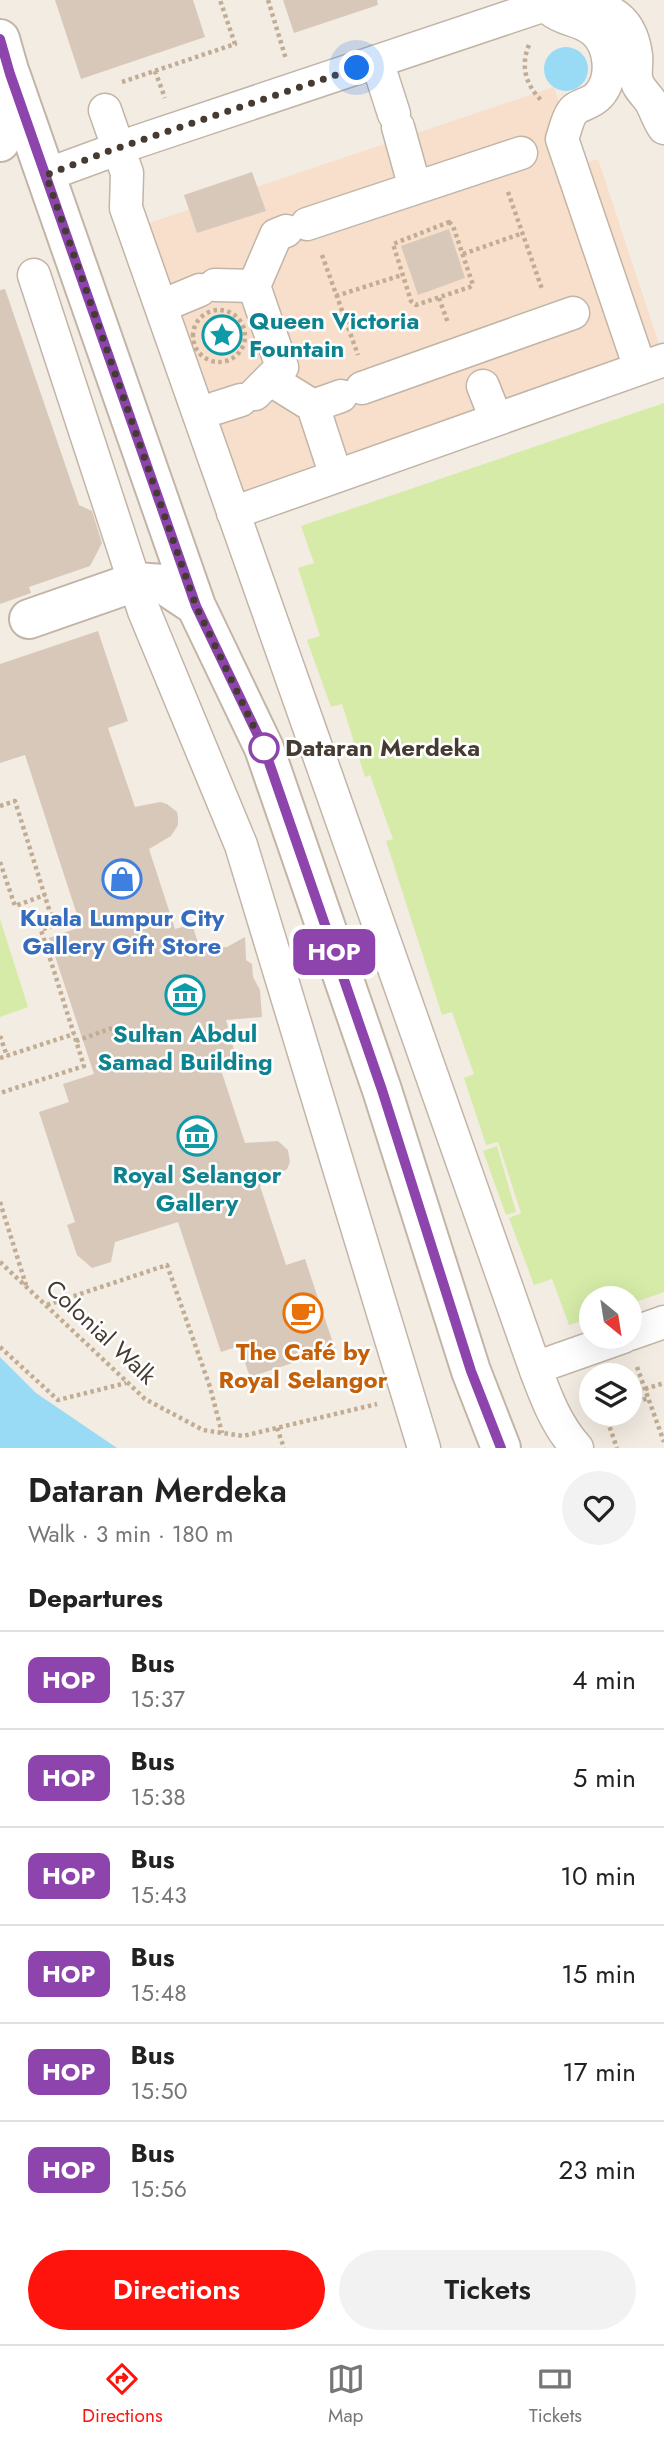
<!DOCTYPE html>
<html lang="en">
<head>
<meta charset="utf-8">
<style>
	body { margin:0; font-family:Jost,sans-serif; background:#f2f2f2; color:#222; height:100vh; display:flex; flex-direction:column; font-size:26px; white-space:nowrap }
	* { box-sizing:border-box; margin:0 }
	p { font-size:23px; color:#767676 }
	.icon { flex:none; width:38px; height:38px; fill:none; stroke:currentColor; stroke-width:2; stroke-linecap:round; stroke-linejoin:round }
	.map { position:relative; height:1448px; overflow:hidden }
	.side { display:flex; flex-direction:column; background:#fff; flex:1 }
	.side>* { flex:none }
	.badge { padding:0 14px; border-radius:10px; font-size:24px; line-height:46px }
	.needle { width:46px; rotate:150deg }
	.fabs { position:absolute; left:579px; top:1286px; display:grid; gap:14px }
	.fabs a { display:grid; place-items:center; width:63px; height:63px; border-radius:50%; background:#fff; box-shadow:0 7px 28px #0002; font-size:35px }
	.you { position:absolute; width:35px; height:35px; margin:-18px; border:5px solid #fff; border-radius:50%; background:#1a73e8; box-shadow:0 0 0 10px #1a73e833 }
	.map>.badge { position:absolute; translate:-50% -50%; box-shadow:0 0 0 4px #fff }
	h2 { padding:0 28px; font-size:26px; line-height:63px }
	.round { display:grid; place-items:center; flex:none; width:74px; height:74px; border-radius:37px; background:#f2f2f2 }
	.head { display:flex; align-items:center; justify-content:space-between; height:119px; padding:0 28px }
	h1 { font-size:33px; font-weight:600; line-height:52px }
	.button { display:flex; gap:14px; margin-top:auto; padding:14px 28px }
	.button a { flex:1; height:80px; border-radius:42px; background:#ff140d; color:#fff; font-size:28px; font-weight:600; line-height:80px; text-align:center }
	.button a+a { background:#f2f2f2; color:#222 }
	ul { padding:0; list-style:none }
	li { display:flex; align-items:center; gap:21px; height:98px; padding:0 28px; border-top:2px solid #e0e0e0 }
	li div { flex:1 }
	li b { display:block; font-size:26px }
	li em { font-style:normal }
	li .badge { min-width:77px; font-weight:700; text-align:center }
	.menu { display:flex; justify-content:space-around; align-items:center; height:98px; border-top:2px solid #e0e0e0; background:#fff; font-size:19px; color:#767676 }
	.menu a { display:grid; justify-items:center; gap:4px }
	.menu .active { color:#ff140d }
	.map>svg:first-child { display:block }
</style>
</head>
<body>
<div class="map">
<svg width="664" height="1448" viewBox="0 0 664 1448">
	<rect width="100%" height="100%" fill="#f3ece2"/>
	<path fill="#f7dfcb" d="M554 87 580 165 598 159 662 353 231 499 131 229Z"/>
	<path fill="#d5eba7" d="M664 403V1292L630 1304V1298H592L591 1318 569 1325 552 1279 534 1285 509 1218 521 1213 498 1142 486 1145 464 1078 474 1074 452 1012 442 1015 386 841 393 839 370 775 365 777 342 704 331 707 307 640 320 636 298 568 314 563 301 526Z
		M0 919 28 1007 0 1017Z
		M497 1146 516 1212 506 1215 483 1151Z"/>
	<path fill="#99dbf5" d="M544 69a22 22 0 1 1 44 0a22 22 0 1 1-44 0Z
		M204 335a18 18 0 1 1 36 0a18 18 0 1 1-36 0Z
		M0 1357 36 1393 117 1448H0Z"/>
	<path fill="#d8c8ba" d="M55 0H193L205 37 81 79Z
		M283 0H377L378 5 294 33Z
		M252 172 266 211 197 233 184 195Z
		M449 229 465 278 418 295 401 246Z
		M5 289 79 505 92 511 102 543 90 566 29 587 31 593 0 604V290Z
		M98 631 128 721 108 728 135 807 160 802 167 804 177 812 178 818V825L171 836 149 849 175 929 192 924 200 949 227 947 245 937 246 960 252 964 253 977 260 990 262 1017 226 1020 236 1058 219 1064 245 1143 278 1141 288 1150 290 1162 287 1169 260 1186 286 1265 305 1259 335 1349 250 1377 239 1346 221 1352 178 1222 115 1242 111 1262 92 1268 77 1255 67 1225 75 1222 39 1112 69 1102 63 1084 94 1074 49 938 81 927 25 755 0 763V664Z"/>
	<g fill="none" stroke-linecap="round" stroke-linejoin="round">
		<g stroke="#c2b5a7" stroke-width="35">
			<path id="pedestrian" d="M551 10C564 21 581 19 594 31 611 46 614 78 599 95 592 103 582 104 575 109 568 115 565 131 562 139L640 368
				M377 61 394 114
				M105 110 127 173 126 208 535 1368C546 1397 556 1425 577 1448
				M398 127 415 188
				M46 175 136 142 545 5C587 3 629 2 636 55 637 62 635 70 636 77 637 89 647 94 652 104 656 112 659 121 664 128
				M307 224 521 153
				M34 275 144 611 241 845 424 1448
				M215 285 254 286 282 367 255 394
				M254 286 276 235 286 231
				M176 300 200 290
				M271 380 313 406 336 476
				M483 386 496 419
				M362 388 573 313
				M313 406 341 396
				M216 408 241 400
				M233 513 664 360
				M630 1334 664 1322
				M535 1368 623 1337"/>
		</g>
		<g stroke="#c2b5a7" stroke-width="42">
			<path id="minor" d="M11 76 196 606 264 748 382 1090 471 1371 501 1448
				M29 619 135 582 163 584 196 606"/>
		</g>
		<g stroke="#c2b5a7" stroke-width="42">
			<path id="tertiary" d="M0 39 10 74 9 122 0 142"/>
		</g>
		<path stroke="#c1ac94" stroke-width="4.5" stroke-dasharray="3.5 3.5" stroke-linecap="butt" d="M268 0 286 59
			M529 45C520 66 526 85 541 100
			M155 71 165 98
			M122 82 235 44 220 0
			M508 192 542 289
			M449 222 453 226 473 285 470 287 416 305 411 301 393 244Z
			M463 254 523 233
			M322 255 358 355
			M336 296 402 275
			M439 298 448 323
			M193 336a26 26 0 1 1 52 0a26 26 0 1 1-52 0Z
			M0 806 15 801 54 925 41 930 84 1066 0 1093
			M0 862 15 906 45 895
			M0 1036 7 1056
			M76 1041 112 1028
			M0 1058 74 1034
			M0 1202 26 1285
			M0 1262 145 1399 203 1430 243 1436 377 1404
			M47 1305 167 1265 210 1387 222 1433
			M0 1347 58 1400 126 1383
			M637 1367 664 1442
			M645 1389 664 1383
			M630 1405 648 1398
			M605 1414 617 1448
			M277 1428 284 1448"/>
		<use href="#pedestrian" stroke="#fff" stroke-width="32"/>
		<use href="#minor" stroke="#fff" stroke-width="38"/>
		<use href="#tertiary" stroke="#fff" stroke-width="38"/>
	</g>
	<g fill="none" stroke-linecap="round" stroke-linejoin="round">
		<g stroke="#fff" stroke-width="16">
			<path id="line" d="M0 39 10 74 196 606 264 748 382 1090 471 1371 501 1448"/>
		</g>
		<use href="#line" stroke="#8e44ad" stroke-width="10"/>
		<path stroke="#453b32" stroke-width="7" stroke-dasharray="0 12.6" d="M264 748 196 606 46 175 109 151 357 68"/>
	</g>
	<defs>
		<g id="sight-ring" transform="scale(2.0125)"><circle r="9.5" fill="#fff" stroke="#0f9aa8" stroke-width="1.5"/><path d="M0-6L1.8-2.2L6-1.7L2.9 1.2L3.7 5.4L0 3.3L-3.7 5.4L-2.9 1.2L-6-1.7L-1.8-2.2Z" fill="#0f9aa8"/></g>
		<g id="shop-ring" transform="scale(2.0125)"><circle r="9.5" fill="#fff" stroke="#3f7fe0" stroke-width="1.5"/><path d="M-5-2.5h2.3a2.7 3.5 0 0 1 5.4 0H5L5.5 6h-11ZM-1.5-2.5h3a1.5 2.3 0 0 0-3 0Z" fill="#3f7fe0"/></g>
		<g id="museum-ring" transform="scale(2.0125)"><circle r="9.5" fill="#fff" stroke="#0f9aa8" stroke-width="1.5"/><path d="M0-6L6-3V-2H-6V-3ZM-5-1h2V3h-2ZM-1-1h2V3h-2ZM3-1h2V3H3ZM-6 4H6V6H-6Z" fill="#0f9aa8"/></g>
		<g id="cafe-ring" transform="scale(2.0125)"><circle r="9.5" fill="#fff" stroke="#e8710a" stroke-width="1.5"/><path d="M-5.5-4.5H6V0H3Q3 3.5 0 3.5H-2.5Q-5.5 3.5-5.5 0ZM3-3.2v2h1.7v-2ZM-6 4.5H4V6H-6Z" fill="#e8710a"/></g>
	</defs>
	<g fill-rule="evenodd">
		<use href="#sight-ring" x="222" y="335"/>
		<use href="#shop-ring" x="122" y="879"/>
		<use href="#museum-ring" x="185" y="995"/>
		<use href="#museum-ring" x="197" y="1136"/>
		<use href="#cafe-ring" x="303" y="1313"/>
	</g>
	<circle fill="#fff" stroke="#8e44ad" stroke-width="3.5" cx="264" cy="748" r="14"/>
	<g text-anchor="middle" stroke-width="5" stroke-linejoin="round" paint-order="stroke">
		<g font-size="24" font-weight="bold" fill="#0d838f" stroke="#fff">
			<text x="249" y="329" text-anchor="start">Queen Victoria<tspan x="249" dy="28">Fountain</tspan></text>
			<text x="185" y="1042">Sultan Abdul<tspan x="185" dy="28">Samad Building</tspan></text>
			<text x="197" y="1183">Royal Selangor<tspan x="197" dy="28">Gallery</tspan></text>
		</g>
		<g font-size="24" font-weight="bold" fill="#453b32" stroke="#fff" text-anchor="start">
			<text x="285" y="756">Dataran Merdeka</text>
		</g>
		<g font-size="24" font-weight="bold" fill="#366cbe" stroke="#fff">
			<text x="122" y="926">Kuala Lumpur City<tspan x="122" dy="28">Gallery Gift Store</tspan></text>
		</g>
		<g font-size="24" fill="#453b32" stroke="#fff">
			<text transform="translate(101 1332) rotate(43)" y="8">Colonial Walk</text>
		</g>
		<g font-size="24" font-weight="bold" fill="#c56008" stroke="#fff">
			<text x="303" y="1360">The Café by<tspan x="303" dy="28">Royal Selangor</tspan></text>
		</g>
	</g>
</svg>
<div class="fabs">
<a><svg class="needle" viewBox="-14 -14 28 28"><path d="M0-13l5 13h-10z" fill="#e53935"/><path d="M0 13l5-13h-10z" fill="#767676"/></svg></a>
<a><svg class="icon" aria-label="layers" viewBox="0 0 24 24"><path d="M12 4l9 5-9 5-9-5zM3 14l9 5 9-5"/></svg></a>
</div>
<div class="you" style="left:357px;top:68px"></div>
<b class="badge" style="left:334px;top:952px;background:#8e44ad;color:#fff">HOP</b>
</div>
<section class="side">
<div class="head"><div><h1>Dataran Merdeka</h1><p>Walk · 3 min · 180 m</p></div><a class="round"><svg class="icon" aria-label="heart" viewBox="0 0 24 24"><path d="M12 20l-8-8c-3-5 5-10 8-4 3-6 11-1 8 4z"/></svg></a></div>
<h2>Departures</h2>
<ul>
<li><span class="badge" style="background:#8e44ad;color:#fff">HOP</span><div><b>Bus</b><p>15:37</p></div><em>4 min</em></li>
<li><span class="badge" style="background:#8e44ad;color:#fff">HOP</span><div><b>Bus</b><p>15:38</p></div><em>5 min</em></li>
<li><span class="badge" style="background:#8e44ad;color:#fff">HOP</span><div><b>Bus</b><p>15:43</p></div><em>10 min</em></li>
<li><span class="badge" style="background:#8e44ad;color:#fff">HOP</span><div><b>Bus</b><p>15:48</p></div><em>15 min</em></li>
<li><span class="badge" style="background:#8e44ad;color:#fff">HOP</span><div><b>Bus</b><p>15:50</p></div><em>17 min</em></li>
<li><span class="badge" style="background:#8e44ad;color:#fff">HOP</span><div><b>Bus</b><p>15:56</p></div><em>23 min</em></li>
</ul>
<div class="button"><a>Directions</a><a>Tickets</a></div>
</section>
<nav class="menu">
<a class="active"><svg class="icon" aria-label="directions" viewBox="0 0 24 24"><path d="M12 3l9 9-9 9-9-9zM9 14v-3h6M13 9l2 2-2 2"/></svg>Directions</a>
<a><svg class="icon" aria-label="map" viewBox="0 0 24 24"><path d="M3 6l6-2 6 2 6-2v14l-6 2-6-2-6 2zM9 4v14M15 6v14"/></svg>Map</a>
<a><svg class="icon" aria-label="tickets" viewBox="0 0 24 24"><path d="M3 7h18v10H3zM15 7v10"/></svg>Tickets</a>
</nav>
</body>
</html>
